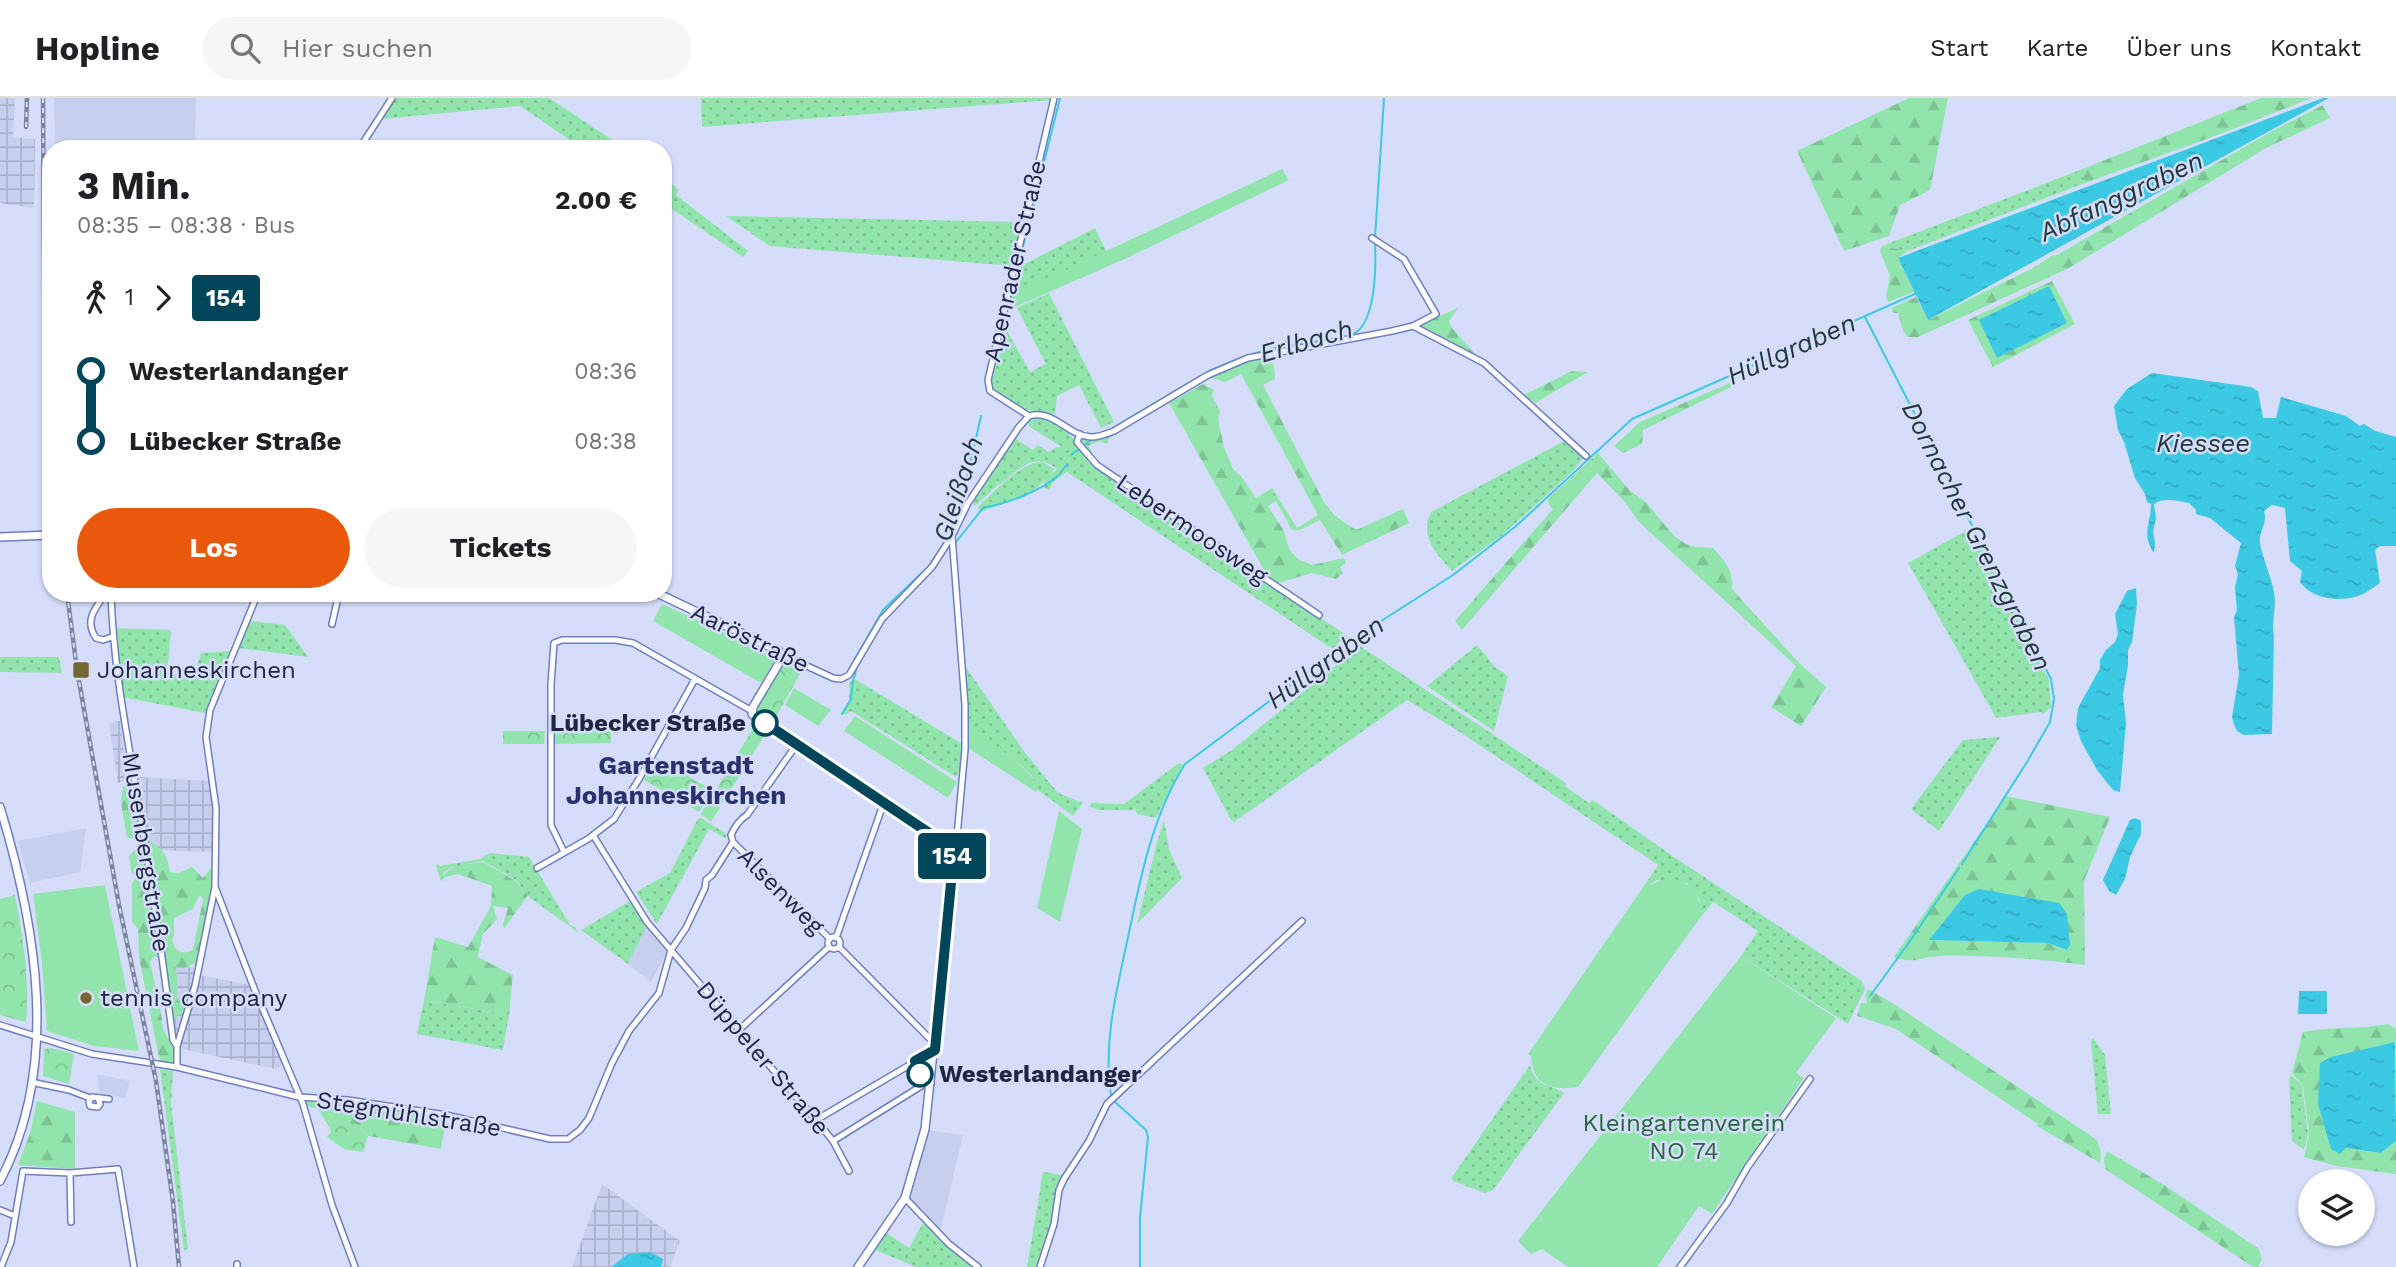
<!DOCTYPE html>
<html lang="de">
<head>
<meta charset="utf-8">
<style>
	body { margin:0; font-family:"Work Sans",sans-serif; background:#f6f6f6; color:#202124; height:100vh; display:flex; flex-direction:column; font-size:26px; white-space:nowrap }
	* { box-sizing:border-box; margin:0 }
	p { font-size:23px; color:#757577 }
	.icon { flex:none; width:38px; height:38px; fill:none; stroke:currentColor; stroke-width:2; stroke-linecap:round; stroke-linejoin:round }
	.map { position:relative; flex:1; overflow:hidden }
	.sheet { position:absolute; left:42px; top:42px; width:630px; height:462px; display:flex; flex-direction:column; background:#fff; border-radius:28px; box-shadow:0 2px 5px #0004 }
	.sheet>* { flex:none }
	.badge { padding:0 14px; border-radius:5px; font-size:24px; line-height:46px }
	.controls { position:absolute; left:2298px; top:1071px; display:grid; gap:14px }
	.controls a { display:grid; place-items:center; width:77px; height:77px; border-radius:50%; background:#fff; box-shadow:0 2px 5px #0004; font-size:35px }
	.map>.badge { position:absolute; translate:-50% -50%; box-shadow:0 0 0 4px #fff }
	.legs { display:flex; align-items:center; gap:10px; height:77px; padding:0 35px; font-size:23px }
	.legs p { margin-inline-start:auto }
	.overview { display:flex; align-items:center; justify-content:space-between; height:119px; padding:0 35px }
	h1 { font-size:38px; font-weight:700; line-height:52px }
	.cta { display:flex; gap:14px; margin-top:auto; padding:14px 35px }
	.cta a { flex:1; height:80px; border-radius:42px; background:#ea580c; color:#fff; font-size:28px; font-weight:700; line-height:80px; text-align:center }
	.cta a+a { background:#f6f6f6; color:#202124 }
	ul { padding:0 35px; list-style:none }
	li { display:flex; align-items:center; gap:24px; height:70px; font-size:26px }
	li i { display:grid; place-items:center; width:10px; height:100%; margin:0 9px; background:currentColor }
	li i::after { content:''; width:18px; height:18px; margin:-9px; border:5px solid; border-radius:50%; background:#fff }
	li p { margin-inline-start:auto }
	li:first-child i { background:linear-gradient(#0000 50%,currentColor 0) }
	li:last-child i { background:linear-gradient(currentColor 50%,#0000 0) }
	header { display:flex; align-items:center; gap:42px; box-sizing:border-box; height:98px; padding:0 35px; background:#fff; border-bottom:2px solid #e0e0e0 }
	header strong { font-size:33px }
	nav { display:flex; gap:38px; margin-inline-start:auto; font-size:24px }
	.search { width:490px; height:63px; background:#f6f6f6; display:flex; align-items:center; gap:18px; box-sizing:border-box; padding:0 24px; border-radius:38px; color:#757577; font-size:26px }
	.map>svg:first-child { display:block }
</style>
</head>
<body>
<header>
<strong>Hopline</strong>
<div class="search"><svg class="icon" aria-label="search" viewBox="0 0 24 24"><circle cx="10" cy="10" r="6"/><path d="M15 15l6 6"/></svg>Hier suchen</div>
<nav><a>Start</a><a>Karte</a><a>Über uns</a><a>Kontakt</a></nav>
</header>
<div class="map">
<svg width="2396" height="1169" viewBox="0 0 2396 1169">
	<defs>
		<pattern id="industrial-grid" width="8" height="8" patternUnits="userSpaceOnUse" patternTransform="scale(1.75)"><rect width="8" height="8" fill="#c6cfee"/><path d="M0 4h8M4 0v8" fill="none" stroke="#aab2cd"/></pattern>
		<pattern id="grass-dots" width="8" height="8" patternUnits="userSpaceOnUse" patternTransform="scale(1.75)"><rect width="8" height="8" fill="#91e5ac"/><path d="M2 2h.1M6 6h.1" fill="none" stroke="#7dc495" stroke-width="1.8" stroke-linecap="round"/></pattern>
		<pattern id="forest-firs" width="22" height="20" patternUnits="userSpaceOnUse" patternTransform="scale(1.75)"><rect width="22" height="20" fill="#91e5ac"/><path d="M5 1l3.5 6h-7zM16 11l3.5 6h-7z" fill="#7dc495"/></pattern>
		<pattern id="park-crowns" width="20" height="18" patternUnits="userSpaceOnUse" patternTransform="scale(1.75)"><rect width="20" height="18" fill="#91e5ac"/><path d="M2 6a3 3 0 1 1 6 0M12 15a3 3 0 1 1 6 0" fill="none" stroke="#7dc495"/></pattern>
		<pattern id="water-ripples" width="26" height="14" patternUnits="userSpaceOnUse" patternTransform="scale(1.75)"><rect width="26" height="14" fill="#3cc9e4"/><path d="M2 4q2-2 4 0t4 0M15 11q2-2 4 0t4 0" fill="none" stroke="#34acc5"/></pattern>
	</defs>
	<rect width="100%" height="100%" fill="#d5ddfb"/>
	<path fill="#c6cfee" d="M54 0H196L195 51H55Z
		M86 730 80 774 30 785 18 743Z
		M646 829 667 854 651 884 628 866Z
		M97 976 129 983 126 1000 100 995Z
		M927 1032 963 1037 940 1134 909 1099Z"/>
	<path fill="url(#industrial-grid)" d="M0 0H15L13 39 35 41 34 110 0 105Z
		M120 623 128 683 118 685 109 625Z
		M135 679 211 683 214 754 148 752Z
		M168 866 200 871V877L250 887 283 967 276 971 178 950Z
		M602 1086 680 1143 670 1169H572Z"/>
	<path fill="url(#grass-dots)" d="M394 0H549L626 51H583L520 8 381 21Z
		M701 0H1052V2L702 29Z
		M2080 72 2085 85 1908 153 1882 148Z
		M663 76 669 84 679 92 676 97 748 153 743 159 663 105Z
		M726 118 1023 124 1013 168 770 148Z
		M1095 130 1107 154 1012 197 1019 169Z
		M1049 195 1114 324 1101 330 1079 287 1057 298 1055 317C1044 312 1040 314 1028 312 1016 309 1004 300 993 293L991 277 1003 226 1030 274 1046 266 1017 210Z
		M1034 319C1052 320 1065 329 1076 344L1110 336 1107 346 1100 343 1088 348 1093 355 1087 363 1352 541 1347 545 1341 542 1337 546 1339 549 1331 550 1067 374 1053 384 1049 392 1043 389 1045 381C1036 397 998 407 981 414L978 409C989 398 1023 364 1039 364 1045 364 1049 368 1054 371L1050 377 1057 371C1033 352 1019 372 999 387L995 382 998 387 975 408 972 402 1015 340 1033 352 1038 347 1049 354 1057 349H1062L1030 329 1027 323Z
		M1564 342 1584 359 1573 373 1500 439 1452 473C1436 456 1419 438 1431 414L1559 346Z
		M1971 430 2049 582 2051 609 2042 617V614L1996 620 1908 465Z
		M251 523 285 527 308 559 239 550Z
		M114 530 171 532 167 575 194 579 201 555 231 553 205 615 122 599Z
		M1477 547 1496 570 1508 578 1494 633 1427 588Z
		M1360 548 1566 685 1565 688 1589 705 1592 702 1597 705 1677 761 1862 883 1865 891 1848 926 1741 858 1758 833 1713 804 1700 820 1699 801 1687 785 1657 782 1649 787 1646 785 1658 767 1460 634 1407 602 1234 724 1231 722 1203 670 1232 652Z
		M0 559H59L62 575 0 574Z
		M963 565 1026 656 1058 695 1083 705 1073 718 1038 692 1036 694 1032 678 1016 663 968 627Z
		M853 580 964 647 963 664 956 679 851 613 845 617 841 615 849 604V586Z
		M2000 639 1939 733 1911 711 1963 642Z
		M1179 665 1183 666 1156 720 1137 716 1134 709V712H1099L1090 709 1091 705 1124 706Z
		M701 720 728 737 725 740 709 731 657 826 636 794 670 775 698 721Z
		M1164 722 1169 751 1182 780 1137 826 1156 748Z
		M490 755 529 759 570 827 575 829 579 835 530 800 516 782 483 763 452 769 443 775V782L441 783 436 767 438 766 440 768 480 761Z
		M630 803 646 829 628 866 581 832Z
		M424 902 509 917 503 952 417 936Z
		M2093 940 2105 957 2111 1016H2098L2091 943Z
		M1530 967C1537 990 1548 985 1564 995L1493 1092 1485 1095 1453 1083 1452 1079Z
		M160 971 173 973 171 1005 188 1151 184 1152Z
		M2291 977 2302 987 2308 1036 2304 1052 2292 1043 2289 982Z
		M1043 1074 1064 1077 1054 1126 1039 1169H1027Z
		M923 1125 953 1152 976 1169H916L873 1151 885 1134 909 1150Z"/>
	<path fill="url(#forest-firs)" fill-rule="evenodd" d="M1909 0H1948L1930 92 1900 107 1889 138 1844 153 1797 53Z
		M2261 0H2312L2215 38 2085 85 2080 72Z
		M2323 7 2330 20 2266 50 2069 170 1918 239H1908L1903 233 1898 215H1893L1891 210 1916 199 1928 222 2035 169 2051 158 2057 157 2274 32Z
		M1882 148 1908 153 1898 160 1914 194 1888 204 1886 198 1890 178 1880 153Z
		M2052 183 2075 226 1993 269 1968 222Z
		M1458 210 1449 223 1452 230 1473 254V256L1418 228Z
		M1270 258 1274 270 1275 281 1263 287 1324 404 1334 417 1356 432 1403 411 1409 425 1342 457 1320 422 1300 432H1292L1276 403 1268 408 1284 433 1289 451 1298 461 1312 467 1344 460 1346 465 1340 469 1343 475 1336 481 1312 475 1278 485 1267 477 1169 305 1203 286 1214 292 1212 298 1220 313 1218 321 1224 349 1233 371 1241 378 1256 400 1272 390 1297 430 1318 417 1241 276 1225 284 1209 279 1249 263Z
		M1572 273 1588 274 1535 305 1524 297Z
		M1732 284 1733 288 1643 332 1642 346 1623 355 1614 348 1640 324Z
		M1598 355 1630 393 1646 404 1673 437 1686 446 1696 449 1713 450C1725 463 1734 472 1732 491L1799 565 1826 589 1801 628 1771 609 1796 568 1639 424 1624 403 1597 375 1462 532 1455 523 1553 411 1549 407 1548 401Z
		M132 684 134 685 137 705 147 717V740C163 753 166 752 170 774L179 775 192 769 203 780 212 769 215 771 198 864 185 870 174 869 177 876V899L187 912 186 915 178 917 176 922 172 920 159 860 154 858 150 864 158 898 156 905C164 914 160 922 164 933 169 944 177 951 175 965L161 963 159 960 139 859 138 831 132 824V785L135 780 131 773 129 758 140 746V741L128 740 126 736C125 719 117 702 125 686ZM199 798H201L203 802 193 852C181 858 174 852 172 841L174 838V820L193 811Z
		M2006 698 2110 719 2084 783 2085 867C2037 861 1990 857 1942 858 1923 858 1913 867 1894 859ZM2067 816 2066 852 2048 845 1930 842Z
		M483 764 516 783 528 797 504 831 503 826 508 810 493 808 497 821 482 837C483 844 478 851 478 859L513 877 509 917 424 902 435 839 468 849 491 808 492 788 458 776 442 780C449 766 468 766 483 764Z
		M1868 891 1894 906 2097 1042 2101 1054 2100 1065 2037 1028 2038 1026 1896 931 1857 918 1861 905H1867L1865 898Z
		M2388 926 2396 931V944L2369 951 2346 1050 2381 1055 2396 1043V1076L2336 1068 2304 1059 2309 1036 2303 988 2292 975 2303 934C2331 928 2359 932 2388 926Z
		M306 1002 399 1012 446 1021 441 1051 368 1038 358 1027 334 1023 329 1029 318 1011 305 1007Z
		M37 1003 75 1014V1071L18 1067 30 1035Z
		M2107 1053 2164 1087 2259 1151 2262 1162 2258 1169H2253L2105 1071 2104 1061Z"/>
	<path fill="url(#park-crowns)" d="M787 560 804 569 773 624 754 611 784 561Z
		M756 626 767 633 711 724 701 716Z
		M611 631V645L555 646V632Z
		M503 633H545L544 646H503Z
		M657 660 712 692 699 714 644 682Z
		M15 797C23 838 30 883 26 924L0 917V801Z
		M52 950 74 956 69 986 43 978 44 951Z
		M334 1023 358 1027 368 1038 363 1054 344 1051 327 1039 331 1034 329 1029Z"/>
	<path fill="#91e5ac" d="M1282 71 1289 82 1127 160 1008 212 1012 197Z
		M662 506 721 533 775 562 761 585 653 523Z
		M794 590 831 612 818 628 785 607Z
		M855 618 957 684 948 700 844 633Z
		M968 627 1016 663 1032 679 1036 694 968 650Z
		M1059 713 1082 731 1060 824 1037 810Z
		M1667 780C1691 782 1702 797 1700 820L1578 989C1552 993 1533 988 1531 958L1528 956 1646 785 1649 787Z
		M105 787 139 953 94 948 47 933 42 866 33 796Z
		M1741 858 1836 920 1796 975 1804 980 1712 1116 1699 1108 1657 1169H1568L1542 1151 1531 1156 1518 1143Z"/>
	<path fill="url(#water-ripples)" d="M2323 0H2329L1928 222 1898 160Z
		M2049 188 2067 225 1997 260 1979 222Z
		M2152 275 2251 289 2258 293 2263 320H2276L2281 299 2346 318 2360 328 2364 326 2375 333 2396 339V448H2380L2375 452 2380 485C2375 488 2370 492 2365 495 2346 505 2313 503 2300 484L2302 473 2290 463 2285 410 2272 407 2264 413C2268 428 2258 433 2260 445 2263 462 2271 478 2274 494 2277 509 2271 523 2274 538L2272 636 2243 637 2237 633 2234 626 2232 619 2239 577 2234 519 2237 512 2235 489 2238 476 2235 468 2241 445 2210 420 2196 416V412L2189 405C2178 403 2163 399 2154 406L2156 420 2153 434 2155 444 2154 455C2141 435 2151 426 2151 406L2147 404 2145 396 2135 380 2124 344 2118 332 2114 308 2127 291Z
		M2136 490 2137 506 2132 544 2128 552V567L2123 597 2126 625 2120 694 2113 692 2097 672 2081 643 2076 627 2078 610 2100 570V562L2106 552 2115 544 2118 536 2115 516 2127 493Z
		M2135 720 2141 723V736L2130 759 2125 781 2116 797 2109 793 2103 782 2130 722Z
		M1979 791 2059 805 2067 816 2070 847 2067 852 2048 845 1929 842 1965 797Z
		M2299 893H2327V916H2298Z
		M2395 944 2396 1043 2381 1055 2346 1050 2340 1056 2331 1051 2318 1006 2320 965 2331 959Z
		M650 1154 663 1161 661 1169H611L628 1156Z"/>
	<g fill="none" stroke-linecap="round" stroke-linejoin="round">
		<path stroke="#3cc9e4" stroke-width="2" d="M1375 140 1384 0
			M1010 201 1060 0
			M1865 219 2051 581 2054 601 2050 624 2027 664 1962 766
			M1253 256C1260 254 1266 251 1273 250 1289 247 1350 241 1358 233 1376 216 1376 168 1375 145
			M1209 273 1241 260
			M1111 331 1202 277
			M1071 357 1091 342
			M1062 373 1067 366
			M956 444 983 410C1009 405 1041 393 1060 376
			M855 561 883 512 929 468 949 437 959 414 981 318
			M854 580 857 568
			M842 616 851 601 853 582
			M1906 849 1959 770
			M1870 898 1905 850
			M1111 998C1103 946 1116 895 1127 844 1140 783 1151 720 1185 666L1350 543 1453 477 1515 429 1632 321 1915 196
			M1114 1003 1146 1032 1148 1039 1140 1120V1169"/>
		<g stroke="#6f7ec1" stroke-width="8">
			<path id="street" d="M359 51 392 0
				M1413 228 1484 265 1586 358
				M1029 318C1054 311 1068 338 1091 339 1099 339 1106 336 1114 333L1208 277 1248 260 1392 233 1413 228 1436 216 1404 161 1372 140
				M1029 318 990 293 988 282 1054 0
				M1080 336 1077 344 1097 367 1319 517
				M106 495C95 510 84 523 96 540L103 542 112 539
				M111 495C113 567 127 637 139 708 152 786 163 864 173 942L177 948V969
				M332 526 339 495
				M781 556 833 580 841 581 849 577 882 521 932 469 952 438 968 405 1019 329 1029 318
				M593 737 647 824 816 1022 833 1043 849 1073
				M733 744 830 841
				M950 751 956 746 957 738 965 651V607L952 438
				M564 754 551 727V586L554 545 562 542H615L633 545 752 613
				M537 770 588 741 614 721 639 681 695 581
				M215 789 254 890 303 1006 332 1107 355 1169
				M828 845a6 6 0 1 1 12 0a6 6 0 1 1-12 0Z
				M836 840 884 704
				M839 849 935 946
				M0 927 92 956 177 969 299 999 348 1002 446 1017 550 1041H568L580 1032 589 1020 612 965 629 933 659 895 671 852 686 830 705 790 706 782 712 777 733 744 731 737C735 728 739 722 747 717L797 646
				M739 932 829 849
				M177 948 195 888 215 789 216 710 206 639 210 612 258 495
				M915 963 916 968 926 985
				M31 984 69 992 90 1000
				M98 1000 100 1006 98 1009 90 1008 89 1003 92 999 109 1001
				M816 1022 935 952
				M833 1043 926 985H931
				M70 1075 71 1124
				M905 1100 949 1146 978 1169
				M0 1112 15 1118
				M237 1166V1169
				M1 1169 11 1144 23 1073 70 1075 118 1071 134 1169
				M1040 1169 1054 1126 1059 1092 1064 1081 1089 1043 1107 1006 1302 823
				M1680 1169 1727 1105 1747 1070 1810 981"/>
		</g>
		<g stroke="#6f7ec1" stroke-width="10">
			<path id="secondary" d="M0 439 51 437
				M657 495 779 553 781 562 753 609 752 616 920 728C934 738 951 745 953 764L925 1031 905 1100 858 1169
				M0 709C36 828 61 968 0 1083"/>
		</g>
		<use href="#street" stroke="#fff" stroke-width="5"/>
		<use href="#secondary" stroke="#fff" stroke-width="7"/>
		<g stroke="#7d84a1" stroke-width="4.5">
			<path id="rail" d="M43 0 45 308 51 383
				M26 29 27 0
				M67 495 77 572 119 807 156 983 173 1104 179 1169"/>
		</g>
		<use href="#rail" stroke="#d5ddfb" stroke-width="2" stroke-dasharray="5" stroke-linecap="butt"/>
	</g>
	<g fill="none" stroke-linecap="round" stroke-linejoin="round">
		<g stroke="#fff" stroke-width="16">
			<path id="line-1" d="M765 625 947 747 952 755 953 764 935 952 915 963 920 976"/>
		</g>
		<use href="#line-1" stroke="#00465a" stroke-width="10"/>
	</g>
	<g fill="#756734" stroke="#d5ddfb" stroke-width="2.5">
		<rect x="72" y="563" width="18" height="18" rx="3.5"/>
		<circle cx="86" cy="900" r="7"/>
	</g>
	<g fill="#fff" stroke="#00465a" stroke-width="3.5">
		<circle cx="765" cy="625" r="12"/>
		<circle cx="920" cy="976" r="12"/>
	</g>
	<g text-anchor="middle" stroke-width="5" stroke-linejoin="round" paint-order="stroke">
		<g font-size="24" fill="#202642" stroke="#d5ddfb">
			<text transform="translate(1015 163) rotate(-77)" y="8">Apenrader Straße</text>
			<text transform="translate(1192 431) rotate(34)" y="8">Lebermoosweg</text>
			<text transform="translate(750 540) rotate(26)" y="8">Aaröstraße</text>
			<text transform="translate(146 754) rotate(81)" y="8">Musenbergstraße</text>
			<text transform="translate(781 793) rotate(45)" y="8">Alsenweg</text>
			<text transform="translate(763 960) rotate(50)" y="8">Düppeler Straße</text>
			<text transform="translate(409 1016) rotate(9)" y="8">Stegmühlstraße</text>
		</g>
		<g font-size="24" fill="#202642" stroke="#d5ddfb" text-anchor="start">
			<text x="97" y="580">Johanneskirchen</text>
			<text x="100" y="908">tennis company</text>
		</g>
		<g font-size="24" font-weight="bold" fill="#202642" stroke="#d5ddfb" text-anchor="end">
			<text x="746" y="633">Lübecker Straße</text>
			<text x="939" y="984" text-anchor="start">Westerlandanger</text>
		</g>
		<g font-size="24" fill="#26653f" stroke="#d5ddfb">
			<text x="1684" y="1033">Kleingartenverein<tspan x="1684" dy="28">NO 74</tspan></text>
		</g>
		<g font-size="26" font-style="italic" fill="#20373c" stroke="#d5ddfb">
			<text transform="translate(2121 98) rotate(-25)" y="9">Abfanggraben</text>
			<text transform="translate(1306 243) rotate(-16)" y="9">Erlbach</text>
			<text transform="translate(1791 251) rotate(-24)" y="9">Hüllgraben</text>
			<text x="2203" y="354">Kiessee</text>
			<text transform="translate(958 391) rotate(-72)" y="9">Gleißach</text>
			<text transform="translate(1977 438) rotate(63)" y="9">Dornacher Grenzgraben</text>
			<text transform="translate(1325 564) rotate(-36)" y="9">Hüllgraben</text>
		</g>
		<g font-size="26" font-weight="bold" fill="#2a326e" stroke="#d5ddfb">
			<text x="676" y="676">Gartenstadt<tspan x="676" dy="30">Johanneskirchen</tspan></text>
		</g>
	</g>
</svg>
<div class="controls">
<a><svg class="icon" aria-label="layers" viewBox="0 0 24 24"><path d="M12 4l9 5-9 5-9-5zM3 14l9 5 9-5"/></svg></a>
</div>
<b class="badge" style="left:952px;top:758px;background:#00465a;color:#fff">154</b>
<section class="sheet">
<div class="overview"><div><h1>3 Min.</h1><p>08:35 – 08:38 · Bus</p></div><b>2.00 €</b></div>
<div class="legs"><svg class="icon" aria-label="walk" viewBox="0 0 24 24"><circle cx="13" cy="4" r="2"/><path d="M13 8l-2 6 4 7M11 14l-3 7M7 12l3-4h3l4 4"/></svg>1<svg class="icon" aria-label="forward" viewBox="0 0 24 24"><path d="M9 5l7 7-7 7"/></svg><b class="badge" style="background:#00465a;color:#fff">154</b></div>
<ul>
<li><i style="color:#00465a"></i><b>Westerlandanger</b><p>08:36</p></li>
<li><i style="color:#00465a"></i><b>Lübecker Straße</b><p>08:38</p></li>
</ul>
<div class="cta"><a>Los</a><a>Tickets</a></div>
</section>
</div>
</body>
</html>
